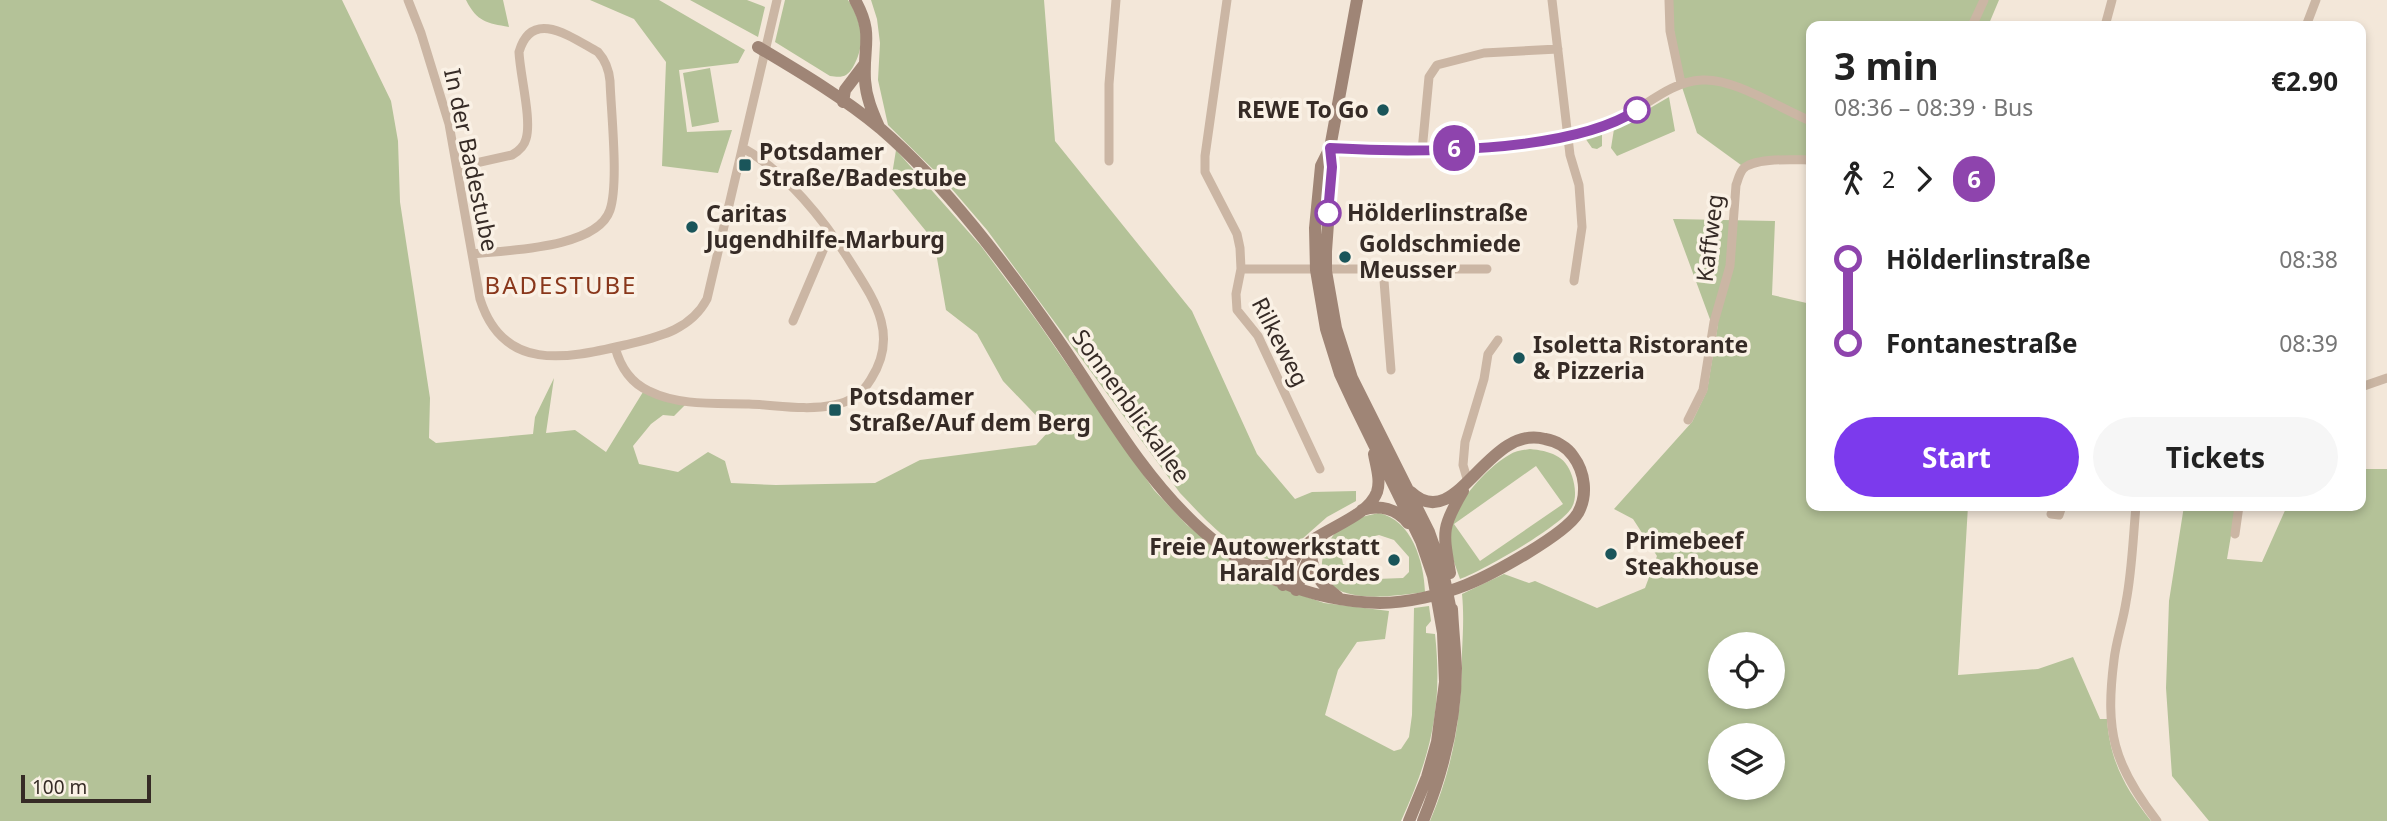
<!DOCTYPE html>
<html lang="en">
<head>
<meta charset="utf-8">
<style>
	body { margin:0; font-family:"Noto Sans",sans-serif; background:#f6f6f6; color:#222; height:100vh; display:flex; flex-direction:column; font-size:26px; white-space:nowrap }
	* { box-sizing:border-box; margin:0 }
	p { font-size:23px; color:#767676 }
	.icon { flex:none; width:38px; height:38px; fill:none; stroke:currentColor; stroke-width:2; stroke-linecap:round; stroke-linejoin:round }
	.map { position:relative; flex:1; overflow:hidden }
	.details { position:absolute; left:1806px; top:21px; width:560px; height:490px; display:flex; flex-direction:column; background:#fff; border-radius:14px; box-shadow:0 4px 10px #0003 }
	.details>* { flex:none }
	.badge { padding:0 14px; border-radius:23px; font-size:24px; line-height:46px }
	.tools { position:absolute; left:1708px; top:632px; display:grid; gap:14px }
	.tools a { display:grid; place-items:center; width:77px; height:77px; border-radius:50%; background:#fff; box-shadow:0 4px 10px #0003; font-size:35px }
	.scale { position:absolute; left:21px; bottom:18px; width:130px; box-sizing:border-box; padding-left:7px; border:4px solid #362b26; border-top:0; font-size:19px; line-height:24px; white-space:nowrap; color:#362b26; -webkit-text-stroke:5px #faf1e5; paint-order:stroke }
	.map>.badge { position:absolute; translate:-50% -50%; box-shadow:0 0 0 4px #fff }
	.legs { display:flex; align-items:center; gap:10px; height:77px; padding:0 28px; font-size:23px }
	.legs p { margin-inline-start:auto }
	.head { display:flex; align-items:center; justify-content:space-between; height:119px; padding:0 28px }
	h1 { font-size:38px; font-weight:700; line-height:52px }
	.primary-button { display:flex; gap:14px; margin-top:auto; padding:14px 28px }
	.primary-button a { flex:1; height:80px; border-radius:42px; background:#7c3aed; color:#fff; font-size:28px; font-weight:700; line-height:80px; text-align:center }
	.primary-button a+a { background:#f6f6f6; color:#222 }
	ul { padding:0 28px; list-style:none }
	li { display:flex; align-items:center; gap:24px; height:84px; font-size:26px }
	li i { display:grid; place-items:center; width:10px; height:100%; margin:0 9px; background:currentColor }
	li i::after { content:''; width:18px; height:18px; margin:-9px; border:5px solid; border-radius:50%; background:#fff }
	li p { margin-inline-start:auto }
	li:first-child i { background:linear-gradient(#0000 50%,currentColor 0) }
	li:last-child i { background:linear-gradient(currentColor 50%,#0000 0) }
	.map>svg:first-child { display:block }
</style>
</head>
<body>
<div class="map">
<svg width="2387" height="821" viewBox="0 0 2387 821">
	<rect width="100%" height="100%" fill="#f3e7d9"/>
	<path fill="#b4c298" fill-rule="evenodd" d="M0 0H342L391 101 398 141 400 202 430 398 429 438 436 443 533 434 535 417 554 378 546 433 575 430 606 452 643 392 685 405 674 416 663 415 651 424 633 446 639 464 678 472 708 452 725 461 731 483 776 485 875 483 920 460 1036 445 1050 430 1003 381 977 334 946 310 934 241 890 187 896 150 981 246 1037 321 1154 490 1187 525 1243 569 1267 583 1324 603 1389 611 1385 639 1357 642 1338 670 1325 715 1394 751 1401 749 1409 737 1412 715 1414 608 1429 606 1431 621 1426 627V633L1435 634C1443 707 1431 755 1401 821H0Z
		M466 0H503L509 27C487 23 477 22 466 0Z
		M590 0H659L745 50 738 63 679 70 687 132 732 130 718 173 662 166 666 62 634 19Z
		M690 0H747L765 7 758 37Z
		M785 0H848C862 21 866 45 853 67 847 77 842 78 830 76L775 42Z
		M871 0H1044L1055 141 1192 311 1257 454 1295 499 1312 492 1356 491V501L1327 517 1293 547 1272 560C1234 553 1205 519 1180 493L987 230 945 181 888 125 878 80 880 43 877 19Z
		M1670 0H1999L1988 26H1811V158L1741 165 1697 133 1681 84Z
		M710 68 719 122 692 127 683 73Z
		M1669 97 1675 131 1617 156 1611 148 1614 129Z
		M1602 133V146L1597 149 1592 148 1585 138Z
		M1673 219 1775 221 1772 295 1811 304V506H1968L1958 675 2038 669 2073 657 2100 719H2107C2110 761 2125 788 2151 821H1430C1454 764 1462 714 1462 652 1463 632 1464 614 1462 594L1504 574 1529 583 1535 581 1597 608 1645 588 1657 556 1633 519 1614 509 1692 422 1707 391 1718 324 1711 322ZM1720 644H1773V696H1720ZM1720 735H1773V788H1720Z
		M1530 449C1549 451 1566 455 1572 476 1575 485 1577 498 1572 507 1562 526 1482 571 1460 579 1454 562 1445 541 1452 521 1459 499 1489 466 1509 455 1515 451 1523 450 1530 449ZM1536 466 1563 504 1480 561 1454 524Z
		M2361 469H2387V821H2209L2172 776 2166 688 2169 601 2184 506H2236L2227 559 2262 562 2287 506H2361Z
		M1378 513C1412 519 1424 562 1425 592 1398 595 1358 603 1333 587 1311 573 1326 539 1342 526 1352 519 1366 516 1378 513ZM1379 535 1394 540 1409 557V572L1403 578 1376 579 1343 564 1341 554 1351 542Z"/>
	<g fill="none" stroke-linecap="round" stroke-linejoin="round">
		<path stroke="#cbb6a4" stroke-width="9" d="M408 0 421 33 449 124 480 299C503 372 565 359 625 345 657 337 690 331 707 299L777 0
			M1227 0 1205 156V172L1237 234 1240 248 1241 269 1236 294 1237 310 1258 336 1320 469
			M1552 0 1570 155 1579 185 1582 227 1574 281
			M1669 0 1670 31 1681 83
			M1972 26 1984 0
			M2105 26 2112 0
			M2306 26 2316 0
			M1330 148C1414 154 1527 152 1606 125 1640 114 1665 82 1702 80 1735 78 1780 109 1811 121
			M1422 151 1429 77 1437 65 1484 53 1558 49
			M1109 161V84L1116 0
			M458 167 512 155C519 151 524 147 526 139 532 120 520 75 519 52 532 7 572 38 598 52 606 61 609 70 610 81 611 112 619 183 610 210 597 249 506 250 472 254
			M1383 268 1391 370
			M1241 269H1487
			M793 321 830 234
			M615 347C620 366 631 383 649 391 679 406 717 403 749 404 776 405 807 411 834 405 851 402 862 394 871 379 899 335 875 301 851 263 825 221 786 172 743 148
			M2361 387 2387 378
			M1688 420 1703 390 1714 322 1730 266 1736 185C1738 180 1739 174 1743 169 1754 157 1795 160 1811 160
			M1468 482 1463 465 1465 442 1484 379 1488 354 1498 340
			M2136 506C2133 538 2132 571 2126 602 2123 622 2116 641 2114 660 2105 731 2113 764 2157 821
			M2051 514 2059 515 2062 506
			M2235 534 2239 506"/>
		<path stroke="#9f8576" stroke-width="12" d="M855 0C874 34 863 45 865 80 866 97 872 111 879 127
			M1357 0 1330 148 1321 166 1315 228 1316 270 1326 329 1340 374 1354 404 1421 541 1433 576 1443 633 1445 682 1437 742 1427 777 1409 821
			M758 47C800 72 844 98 881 129 946 185 1005 264 1054 334 1099 398 1137 469 1194 523 1248 574 1306 601 1380 603 1407 603 1441 595 1466 585 1491 575 1565 535 1578 513 1588 495 1585 472 1573 456 1567 447 1556 441 1545 439 1487 423 1457 536 1411 492
			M843 102 845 90 864 65
			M1330 149 1332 168 1326 251V271L1336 328 1352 378 1429 532 1443 572 1452 616
			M1362 510C1380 504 1397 509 1408 523
			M1311 556C1314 576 1322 585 1338 597
			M1253 566H1269L1298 553
			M1450 573C1443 532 1441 528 1463 491
			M1283 585C1287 573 1292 560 1300 551 1319 529 1367 519 1377 492 1381 480 1376 466 1374 454
			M1296 590 1310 555 1322 536
			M1423 821C1443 772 1456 722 1456 668 1455 648 1453 629 1452 609"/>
	</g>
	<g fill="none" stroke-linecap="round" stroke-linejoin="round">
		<g stroke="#fff" stroke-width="16">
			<path id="line-1" d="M1328 213 1332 167 1330 148C1411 153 1569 154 1637 110"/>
		</g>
		<use href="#line-1" stroke="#8e44ad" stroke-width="10"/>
	</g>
	<g fill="#1a555a" stroke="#faf1e5" stroke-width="2.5">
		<circle cx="1383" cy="110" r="7"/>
		<rect x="738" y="158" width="14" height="14" rx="3.5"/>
		<circle cx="692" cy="227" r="7"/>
		<circle cx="1345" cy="257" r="7"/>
		<circle cx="1519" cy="358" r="7"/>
		<rect x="828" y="403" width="14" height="14" rx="3.5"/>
		<circle cx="1611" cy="554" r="7"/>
		<circle cx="1394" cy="560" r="7"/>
	</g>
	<g fill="#fff" stroke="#8e44ad" stroke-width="3.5">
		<circle cx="1637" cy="110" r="12"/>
		<circle cx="1328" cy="213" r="12"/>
	</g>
	<g text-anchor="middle" stroke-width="7" stroke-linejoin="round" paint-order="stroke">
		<g font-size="23" font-weight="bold" fill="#362b26" stroke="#faf1e5" text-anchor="start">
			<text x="1369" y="118" text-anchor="end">REWE To Go</text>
			<text x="759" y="160">Potsdamer<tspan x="759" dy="26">Straße/Badestube</tspan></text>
			<text x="706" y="222">Caritas<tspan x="706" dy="26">Jugendhilfe-Marburg</tspan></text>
			<text x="1359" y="252">Goldschmiede<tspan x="1359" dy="26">Meusser</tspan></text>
			<text x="1533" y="353">Isoletta Ristorante<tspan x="1533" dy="26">&amp; Pizzeria</tspan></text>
			<text x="849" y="405">Potsdamer<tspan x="849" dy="26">Straße/Auf dem Berg</tspan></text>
			<text x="1625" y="549">Primebeef<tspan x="1625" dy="26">Steakhouse</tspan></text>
			<text x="1380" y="555" text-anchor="end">Freie Autowerkstatt<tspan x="1380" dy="26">Harald Cordes</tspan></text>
		</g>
		<g font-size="23" fill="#362b26" stroke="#faf1e5">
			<text transform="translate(471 160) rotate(78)" y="8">In der Badestube</text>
			<text transform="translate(1710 238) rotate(-83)" y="8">Kaffweg</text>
			<text transform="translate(1280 342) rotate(63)" y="8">Rilkeweg</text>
			<text transform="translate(1131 406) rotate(54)" y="8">Sonnenblickallee</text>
		</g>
		<g font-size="23" font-weight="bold" fill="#362b26" stroke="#faf1e5" text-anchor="start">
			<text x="1347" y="221">Hölderlinstraße</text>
		</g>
		<g font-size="24" letter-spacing="2" fill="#89371b" stroke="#faf1e5">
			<text x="561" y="294">BADESTUBE</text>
		</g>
	</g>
</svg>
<div class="tools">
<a><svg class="icon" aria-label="locate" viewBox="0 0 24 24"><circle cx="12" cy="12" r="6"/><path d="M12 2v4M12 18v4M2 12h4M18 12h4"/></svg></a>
<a><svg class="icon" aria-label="layers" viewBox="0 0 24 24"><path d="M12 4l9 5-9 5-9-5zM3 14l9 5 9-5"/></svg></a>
</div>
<div class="scale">100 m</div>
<b class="badge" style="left:1454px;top:148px;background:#8e44ad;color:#fff">6</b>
<section class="details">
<div class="head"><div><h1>3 min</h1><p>08:36 – 08:39 · Bus</p></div><b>€2.90</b></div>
<div class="legs"><svg class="icon" aria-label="walk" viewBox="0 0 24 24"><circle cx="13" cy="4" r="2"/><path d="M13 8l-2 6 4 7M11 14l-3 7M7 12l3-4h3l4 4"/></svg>2<svg class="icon" aria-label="forward" viewBox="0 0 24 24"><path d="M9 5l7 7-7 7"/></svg><b class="badge" style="background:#8e44ad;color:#fff">6</b></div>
<ul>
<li><i style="color:#8e44ad"></i><b>Hölderlinstraße</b><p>08:38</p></li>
<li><i style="color:#8e44ad"></i><b>Fontanestraße</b><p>08:39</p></li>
</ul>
<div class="primary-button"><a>Start</a><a>Tickets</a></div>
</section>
</div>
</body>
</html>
